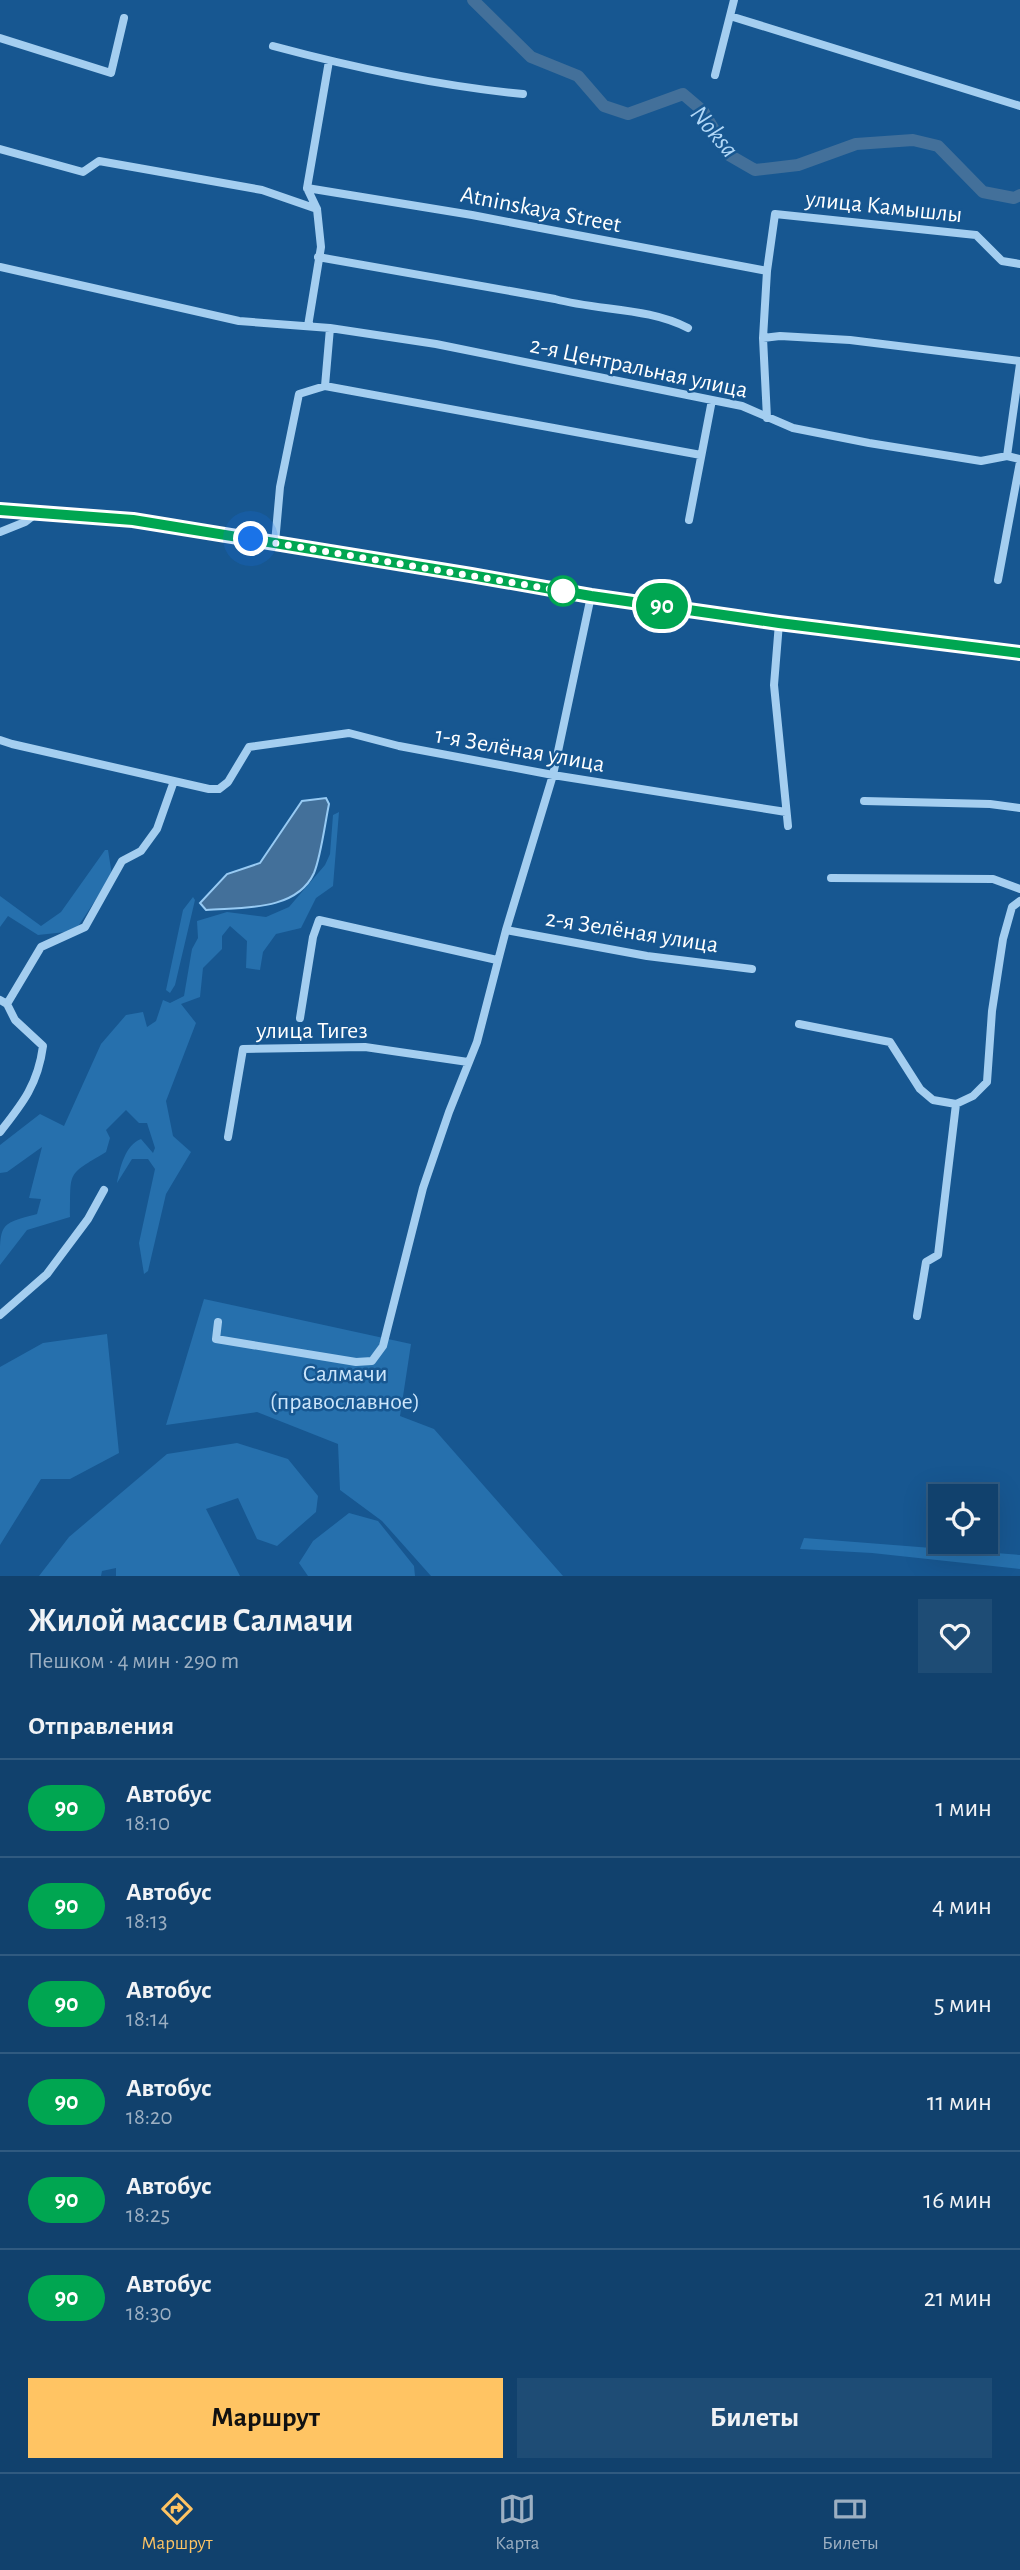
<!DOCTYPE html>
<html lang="ru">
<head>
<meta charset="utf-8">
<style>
	body { margin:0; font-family:"Alegreya Sans",sans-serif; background:#1e4c75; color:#f1f3f6; height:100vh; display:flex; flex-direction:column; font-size:26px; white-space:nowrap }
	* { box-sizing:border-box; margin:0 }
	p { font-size:23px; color:#9cafc2 }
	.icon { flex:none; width:38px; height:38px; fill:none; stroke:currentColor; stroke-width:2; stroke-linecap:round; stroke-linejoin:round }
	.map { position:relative; height:1576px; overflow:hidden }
	.sheet { display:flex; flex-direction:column; background:#11416d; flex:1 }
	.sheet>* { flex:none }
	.badge { padding:0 14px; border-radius:23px; font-size:24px; line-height:46px }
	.fabs { position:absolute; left:928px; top:1484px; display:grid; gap:14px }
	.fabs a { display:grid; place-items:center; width:70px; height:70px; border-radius:0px; background:#11416d; box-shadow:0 7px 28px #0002,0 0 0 2px #305a80; font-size:35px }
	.you { position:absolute; width:35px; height:35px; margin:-18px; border:5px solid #fff; border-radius:50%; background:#1a73e8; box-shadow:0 0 0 10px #1a73e833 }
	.map>.badge { position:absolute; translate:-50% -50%; box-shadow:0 0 0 4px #fff }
	h2 { padding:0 28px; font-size:26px; line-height:63px }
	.round { display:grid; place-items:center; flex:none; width:74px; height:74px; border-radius:0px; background:#1e4c75 }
	.summary { display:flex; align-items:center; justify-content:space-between; height:119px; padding:0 28px }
	h1 { font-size:33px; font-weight:700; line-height:52px }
	.button { display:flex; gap:14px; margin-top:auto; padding:14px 28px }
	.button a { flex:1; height:80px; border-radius:0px; background:#ffc463; color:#111; font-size:28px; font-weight:700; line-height:80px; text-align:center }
	.button a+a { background:#1e4c75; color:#f1f3f6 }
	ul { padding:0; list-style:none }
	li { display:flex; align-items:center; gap:21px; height:98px; padding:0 28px; border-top:2px solid #305a80 }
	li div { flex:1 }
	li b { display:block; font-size:26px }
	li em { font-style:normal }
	li .badge { min-width:77px; font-weight:700; text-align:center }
	.tabs { display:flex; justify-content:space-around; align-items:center; height:98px; border-top:2px solid #305a80; background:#11416d; font-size:19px; color:#9cafc2 }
	.tabs a { display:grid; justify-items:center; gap:4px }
	.tabs .on { color:#ffc463 }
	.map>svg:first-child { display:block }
</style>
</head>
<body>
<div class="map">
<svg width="1020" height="1576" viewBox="0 0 1020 1576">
	<rect width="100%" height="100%" fill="#175791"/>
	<path fill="#2670ad" d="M339 812 333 886 316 898 301 928 276 934 263 952 260 970 246 968 247 941 230 926 222 936V949L203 968 200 997 181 1004 196 1023 166 1101 173 1136 191 1152 166 1194 148 1271 144 1274 139 1243 155 1169 148 1159H132L117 1183C120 1168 125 1145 141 1139L153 1153 155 1148 147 1123H139L126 1110 106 1130 110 1138 106 1152C66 1176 71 1170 70 1217L27 1230 0 1265C0 1223 0 1224 37 1214L41 1199 29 1198 42 1147 7 1172 0 1173V1145L40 1114 64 1126 101 1044 126 1015 143 1012 147 1027 156 1021 163 1000 170 1003 184 996 192 949 198 938 197 921 227 912 266 917 289 907 325 865 330 854 333 815Z
		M105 850H108L112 875 75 931 38 935 8 916 0 927V896L41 926 61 912Z
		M193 897 195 900 175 985 170 993 166 990 183 910Z
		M204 1299 411 1344 400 1416 434 1429 563 1576H431L382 1521 340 1490 338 1444 257 1412 166 1425Z
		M107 1334 119 1453 70 1479H41L0 1545V1367L43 1343Z
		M237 1443 288 1459 318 1496 316 1512 277 1546 257 1539 238 1498 206 1509 240 1576H116V1568L102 1571 101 1576H39L69 1537 167 1454Z
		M349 1513 378 1521 414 1566 415 1576H308L299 1563 313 1541Z
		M804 1538 1020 1555V1569L872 1553 800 1549Z"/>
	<path fill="#43709a" stroke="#97caf3" stroke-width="2" d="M326 798 329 804C325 823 321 856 314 873 296 912 241 907 206 910L200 903 227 874 260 863 302 801Z"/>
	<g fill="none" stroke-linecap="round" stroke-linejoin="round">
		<path stroke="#43709a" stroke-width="12" d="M473 0 531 57 578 76 604 106 628 114 683 94 703 111 729 155 755 170 798 165 856 144 913 140 938 146 983 192 1014 198 1020 195"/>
		<path stroke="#a4cef0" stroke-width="8" d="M730 16 1020 106
			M0 38 111 73 124 18
			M273 46C355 68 438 86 523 94
			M715 75 734 0
			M0 149 83 172 99 161 262 190 317 209
			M307 188 472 215 767 271
			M318 257 555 299C598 311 648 307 688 328
			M0 267 239 321 330 328 436 344 712 400 742 406 793 428 869 443 981 461 1007 456 1020 459
			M308 326 321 247 317 209 307 188 329 61
			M763 338 780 336 850 340 1020 361
			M325 386 330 328
			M767 418 763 338 767 271 775 214 976 235 1002 261 1020 264
			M1007 456 1020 364
			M0 510 133 520 471 575 591 596 779 623 1020 653
			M689 520 712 400
			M0 532 25 522 38 512
			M275 543 280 487 299 394 325 386 701 455
			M998 580 1020 462
			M779 623 774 685 788 826
			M0 740 12 744 209 789H219L228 782 249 747 349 733 399 746 553 775 786 812
			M864 801 990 804 1020 808
			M831 878 993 879 1020 889
			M506 930 647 956 752 969
			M0 1000 7 1004 41 947 85 927 122 861 141 851 157 829 174 781
			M300 1018 313 937 319 920 497 960
			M799 1024 890 1042 920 1089 933 1100 956 1104
			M0 1132C23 1103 38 1084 43 1046L15 1020 7 1004
			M228 1137 243 1049 365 1047 468 1062
			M0 1315 47 1274 88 1219 104 1190
			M917 1316 926 1262 938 1255 956 1104 973 1096 987 1082 992 1011 1003 939 1012 907 1020 901
			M218 1322 216 1339 356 1362 372 1361 383 1346 423 1188 449 1112 477 1042 506 930 553 775 591 596"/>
	</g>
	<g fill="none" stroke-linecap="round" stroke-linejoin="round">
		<g stroke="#fff" stroke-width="16">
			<path id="line" d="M0 510 133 520 471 575 591 596 779 623 1020 653"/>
		</g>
		<use href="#line" stroke="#00a651" stroke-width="10"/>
		<path stroke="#fff" stroke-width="7" stroke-dasharray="0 12.6" d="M251 539 563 591"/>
	</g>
	<circle fill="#fff" stroke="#00a651" stroke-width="3.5" cx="563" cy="591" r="14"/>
	<g text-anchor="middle" stroke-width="5" stroke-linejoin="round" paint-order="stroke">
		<g font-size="24" fill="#fff" stroke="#175791">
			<text transform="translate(884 206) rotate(6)" y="8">улица Камышлы</text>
			<text transform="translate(541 209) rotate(11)" y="8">Atninskaya Street</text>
			<text transform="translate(639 367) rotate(12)" y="8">2-я Центральная улица</text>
			<text transform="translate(520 749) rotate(10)" y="8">1-я Зелёная улица</text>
			<text transform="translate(632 931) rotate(9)" y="8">2-я Зелёная улица</text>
			<text x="312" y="1038">улица Тигез</text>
		</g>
		<g font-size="24" fill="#cbe5fb" stroke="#175791">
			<text x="345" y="1381">Салмачи<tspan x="345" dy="28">(православное)</tspan></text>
		</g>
		<g font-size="26" font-style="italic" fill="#b0d7f7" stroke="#175791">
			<text transform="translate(715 131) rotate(50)" y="9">Noksa</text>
		</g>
	</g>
</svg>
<div class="fabs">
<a><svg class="icon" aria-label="locate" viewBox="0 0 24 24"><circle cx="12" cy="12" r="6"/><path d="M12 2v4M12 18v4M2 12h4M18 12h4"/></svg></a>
</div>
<div class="you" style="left:251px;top:539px"></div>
<b class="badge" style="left:662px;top:606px;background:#00a651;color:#fff">90</b>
</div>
<section class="sheet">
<div class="summary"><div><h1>Жилой массив Салмачи</h1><p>Пешком · 4 мин · 290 m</p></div><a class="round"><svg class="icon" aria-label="heart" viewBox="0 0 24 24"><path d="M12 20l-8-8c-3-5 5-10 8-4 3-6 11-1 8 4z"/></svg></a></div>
<h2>Отправления</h2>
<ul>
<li><span class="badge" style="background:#00a651;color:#fff">90</span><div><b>Автобус</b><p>18:10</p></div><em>1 мин</em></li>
<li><span class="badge" style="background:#00a651;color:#fff">90</span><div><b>Автобус</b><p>18:13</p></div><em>4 мин</em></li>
<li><span class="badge" style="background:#00a651;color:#fff">90</span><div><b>Автобус</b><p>18:14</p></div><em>5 мин</em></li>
<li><span class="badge" style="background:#00a651;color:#fff">90</span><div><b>Автобус</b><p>18:20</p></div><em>11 мин</em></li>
<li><span class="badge" style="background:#00a651;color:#fff">90</span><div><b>Автобус</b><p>18:25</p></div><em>16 мин</em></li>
<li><span class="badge" style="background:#00a651;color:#fff">90</span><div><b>Автобус</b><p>18:30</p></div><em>21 мин</em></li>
</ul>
<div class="button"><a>Маршрут</a><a>Билеты</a></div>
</section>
<nav class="tabs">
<a class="on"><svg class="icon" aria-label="directions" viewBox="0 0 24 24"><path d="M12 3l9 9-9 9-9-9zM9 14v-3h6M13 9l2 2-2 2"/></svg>Маршрут</a>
<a><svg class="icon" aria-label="map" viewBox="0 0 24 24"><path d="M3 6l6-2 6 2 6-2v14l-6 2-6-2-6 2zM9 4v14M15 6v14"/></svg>Карта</a>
<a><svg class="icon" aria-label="tickets" viewBox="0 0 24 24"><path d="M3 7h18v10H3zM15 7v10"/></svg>Билеты</a>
</nav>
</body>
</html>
